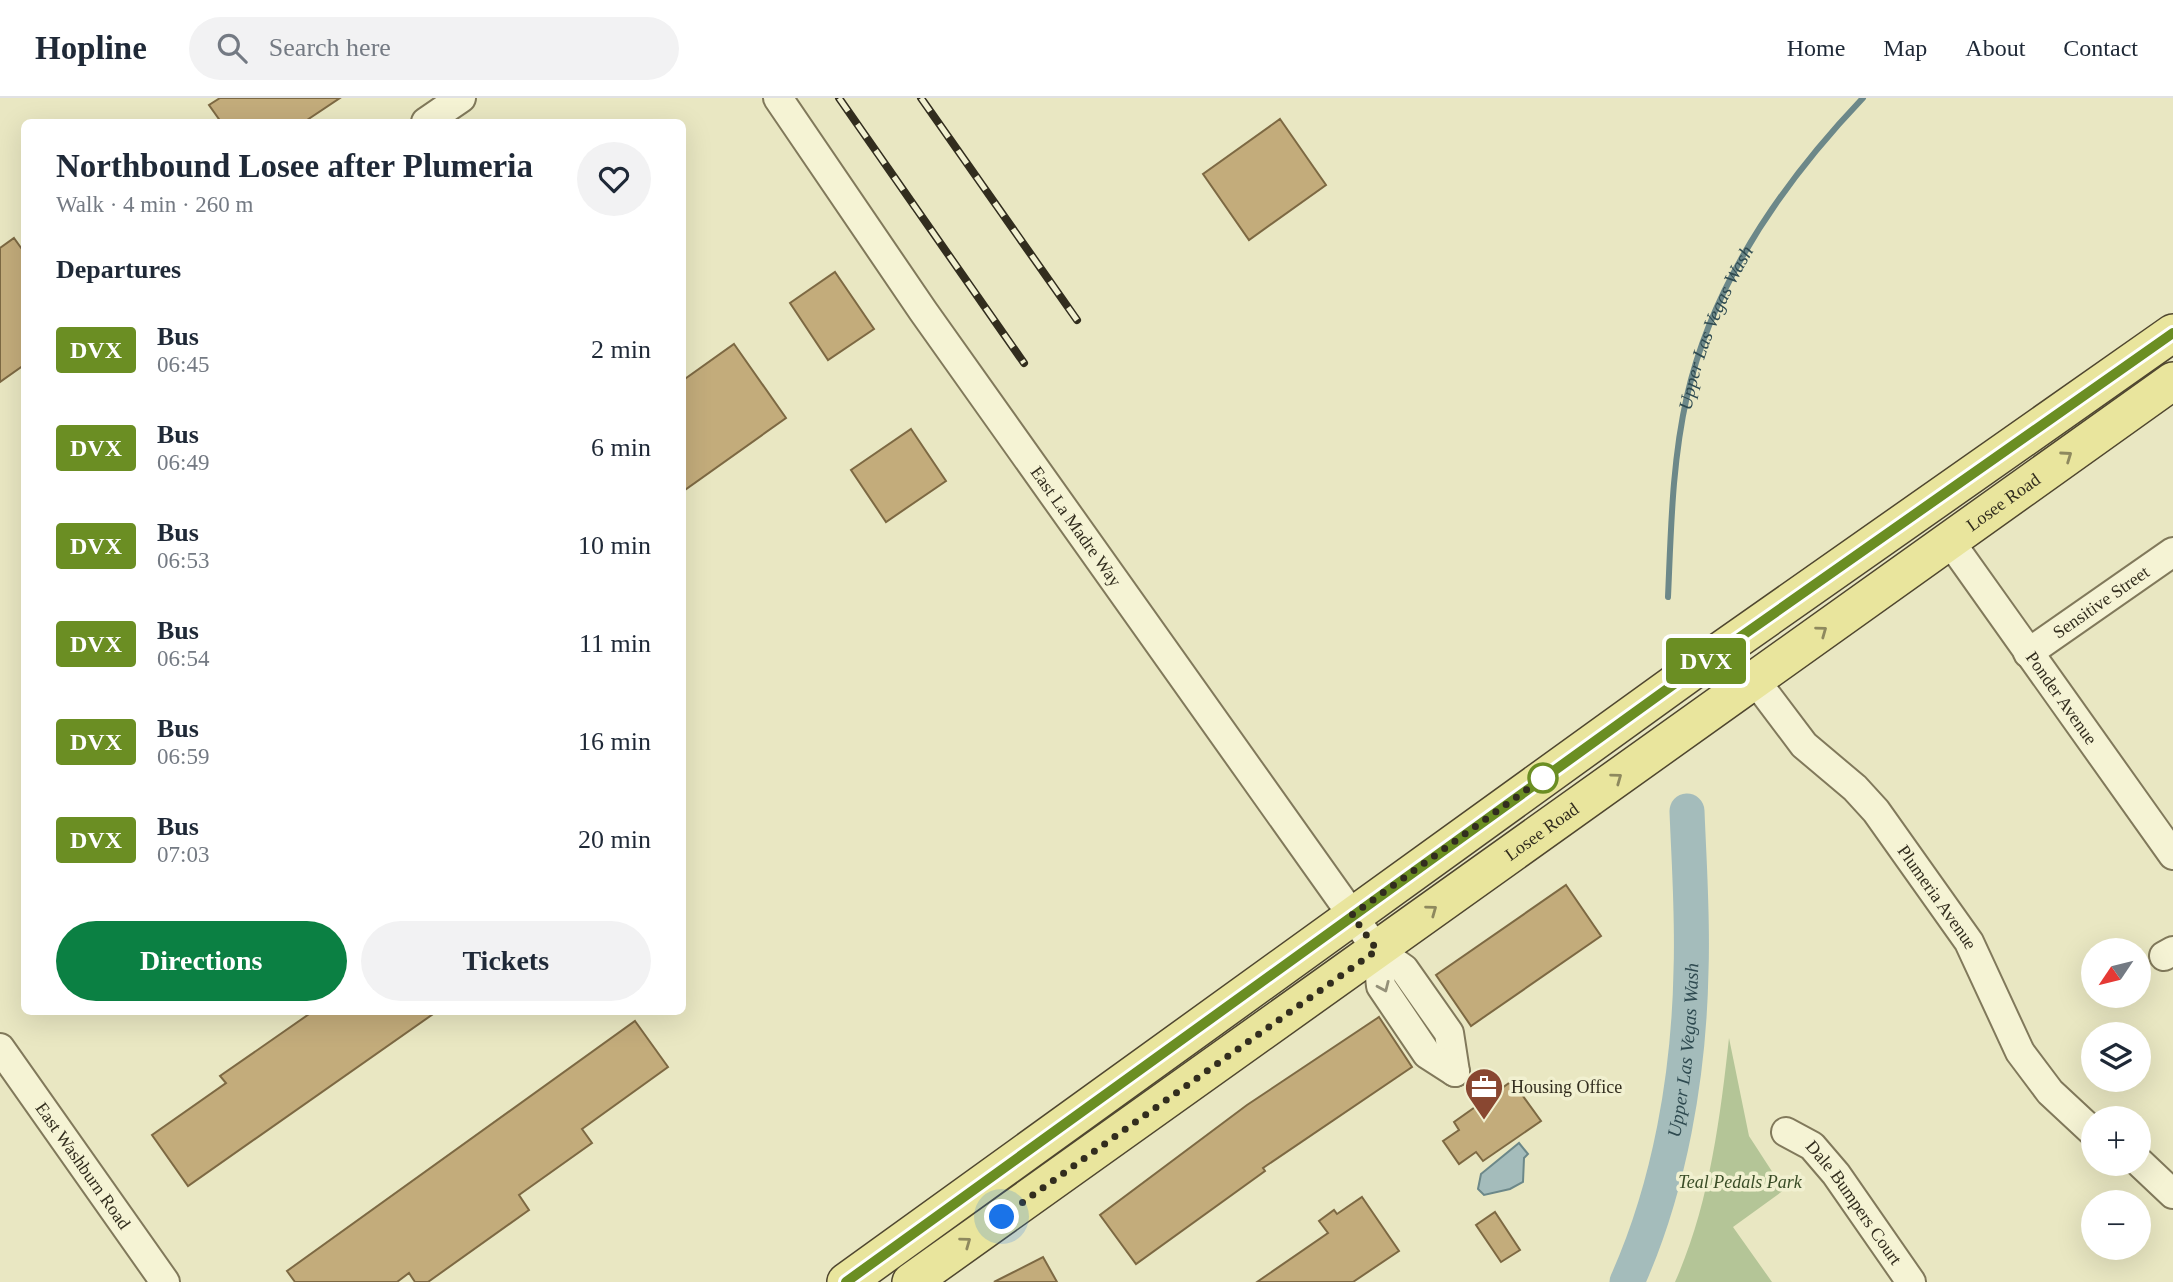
<!DOCTYPE html>
<html lang="en">
<head>
<meta charset="utf-8">
<style>
	body { margin:0; font-family:"Times New Roman",serif; background:#f2f2f3; color:#1f2937; height:100vh; display:flex; flex-direction:column; font-size:26px; white-space:nowrap }
	* { box-sizing:border-box; margin:0 }
	p { font-size:23px; color:#747a83 }
	.icon { flex:none; width:38px; height:38px; fill:none; stroke:currentColor; stroke-width:2; stroke-linecap:round; stroke-linejoin:round }
	.map { position:relative; flex:1; overflow:hidden }
	.drawer { position:absolute; left:21px; top:21px; width:665px; height:896px; display:flex; flex-direction:column; background:#fff; border-radius:10px; box-shadow:0 7px 28px #0002 }
	.drawer>* { flex:none }
	.badge { padding:0 14px; border-radius:5px; font-size:24px; line-height:46px }
	.needle { width:46px; rotate:235deg }
	.tools { position:absolute; left:2081px; top:840px; display:grid; gap:14px }
	.tools a { display:grid; place-items:center; width:70px; height:70px; border-radius:50%; background:#fff; box-shadow:0 7px 28px #0002; font-size:35px }
	.you { position:absolute; width:35px; height:35px; margin:-18px; border:5px solid #fff; border-radius:50%; background:#1a73e8; box-shadow:0 0 0 10px #1a73e833 }
	.map>.badge { position:absolute; translate:-50% -50%; box-shadow:0 0 0 4px #fff }
	h2 { padding:0 35px; font-size:26px; line-height:63px }
	.round { display:grid; place-items:center; flex:none; width:74px; height:74px; border-radius:37px; background:#f2f2f3 }
	.overview { display:flex; align-items:center; justify-content:space-between; height:119px; padding:0 35px }
	h1 { font-size:33px; font-weight:700; line-height:52px }
	.action { display:flex; gap:14px; margin-top:auto; padding:14px 35px }
	.action a { flex:1; height:80px; border-radius:42px; background:#0b8043; color:#fff; font-size:28px; font-weight:700; line-height:80px; text-align:center }
	.action a+a { background:#f2f2f3; color:#1f2937 }
	ul { padding:0; list-style:none }
	li { display:flex; align-items:center; gap:21px; height:98px; padding:0 35px }
	li div { flex:1 }
	li b { display:block; font-size:26px }
	li em { font-style:normal }
	li .badge { min-width:77px; font-weight:700; text-align:center }
	header { display:flex; align-items:center; gap:42px; box-sizing:border-box; height:98px; padding:0 35px; background:#fff; border-bottom:2px solid #e0e1e3 }
	header strong { font-size:33px }
	nav { display:flex; gap:38px; margin-inline-start:auto; font-size:24px }
	.search { width:490px; height:63px; background:#f2f2f3; display:flex; align-items:center; gap:18px; box-sizing:border-box; padding:0 24px; border-radius:38px; color:#747a83; font-size:26px }
	.map>svg:first-child { display:block }
</style>
</head>
<body>
<header>
<strong>Hopline</strong>
<div class="search"><svg class="icon" aria-label="search" viewBox="0 0 24 24"><circle cx="10" cy="10" r="6"/><path d="M15 15l6 6"/></svg>Search here</div>
<nav><a>Home</a><a>Map</a><a>About</a><a>Contact</a></nav>
</header>
<div class="map">
<svg width="2173" height="1184" viewBox="0 0 2173 1184">
	<rect width="100%" height="100%" fill="#e9e7c2"/>
	<path fill="#b4c597" d="M1729 940 1749 1038 1784 1092 1733 1129 1772 1184H1675C1709 1108 1720 1022 1729 940Z"/>
	<path fill="#a4bcbb" stroke="#6c8889" stroke-width="2" d="M1519 1045 1528 1056 1524 1060 1523 1084 1510 1091 1484 1097 1478 1091 1481 1076Z"/>
	<g fill="none" stroke-linecap="round" stroke-linejoin="round">
		<path stroke="#6c8889" stroke-width="6" id="s1" d="M1668 499C1671 432 1672 364 1687 298 1713 183 1783 84 1863 0"/>
		<path stroke="#a4bcbb" stroke-width="35" id="s2" d="M1627 1184C1670 1088 1689 977 1691 873 1693 819 1689 766 1687 713"/>
	</g>
	<path fill="#c3ac7b" stroke="#7d6943" stroke-width="2" d="M220 0H340L304 24H221L209 7Z
		M1280 21 1326 87 1249 142 1203 76Z
		M14 140 24 154V267L0 284V150Z
		M835 174 874 231 828 262 790 205Z
		M734 246 786 320 682 394V283Z
		M911 331 946 383 886 424 851 372Z
		M1566 787 1601 838 1471 928 1436 877Z
		M312 914H436L188 1088 152 1037 226 985 220 978Z
		M1379 919 1412 969 1263 1070 1265 1073 1136 1166 1100 1117 1247 1007Z
		M635 923 668 969 582 1031 592 1045 519 1097 529 1112 428 1184H415L409 1175 397 1184H295L287 1173Z
		M1512 983 1541 1023 1483 1063 1476 1054 1459 1066 1443 1043 1459 1032 1454 1024Z
		M1362 1099 1399 1153 1353 1184H1257L1328 1135 1319 1123 1334 1112 1337 1116Z
		M1495 1114 1520 1152 1501 1164 1476 1127Z
		M1043 1159 1057 1184H994Z"/>
	<g fill="none" stroke-linecap="round" stroke-linejoin="round">
		<g stroke="#81795b" stroke-width="32">
			<g id="minor">
				<path id="s3" d="M778 0 923 213 1377 852 1404 871 1449 935 1455 974"/>
				<path d="M426 24 461 0"/>
				<path id="s4" d="M1949 442 2173 757"/>
				<path id="s5" d="M2028 555 2173 454"/>
				<path id="s6" d="M1755 582 1804 647 1855 690 1876 713 1969 844 2020 954 2050 994 2093 1034"/>
				<path d="M1377 852 1381 888 1427 956 1455 974"/>
				<path d="M2164 858 2173 853"/>
				<path id="s7" d="M0 950 165 1184"/>
				<path id="s8" d="M1786 1034 1812 1048 1836 1076 1911 1184"/>
				<path d="M2138 1063 2173 1096"/>
			</g>
		</g>
		<g stroke="#4f462f" stroke-width="40">
			<g id="major">
				<path d="M846 1184 1706 563 2173 235"/>
				<path id="s9" d="M911 1184 2173 283"/>
			</g>
		</g>
		<use href="#minor" stroke="#f5f3d4" stroke-width="28"/>
		<use href="#major" stroke="#e9e59d" stroke-width="37"/>
		<g stroke="#322d1e" stroke-width="8">
			<path id="rail" d="M839 0 1024 265
				M921 0 1077 222"/>
		</g>
		<use href="#rail" stroke="#f1f0d0" stroke-width="5" stroke-dasharray="16" stroke-linecap="butt"/>
	</g>
	<defs><path id="oneway-chevron" d="M-2-3.5L2.5 0L-2 3.5" fill="none" stroke-width="1.6" stroke-linecap="round" stroke-linejoin="round" transform="scale(1.75)"/></defs>
	<g stroke="#8e895e">
		<use href="#oneway-chevron" transform="translate(2067 358) rotate(-35)"/>
		<use href="#oneway-chevron" transform="translate(1822 533) rotate(-36)"/>
		<use href="#oneway-chevron" transform="translate(1617 680) rotate(-36)"/>
		<use href="#oneway-chevron" transform="translate(1432 812) rotate(-36)"/>
		<use href="#oneway-chevron" transform="translate(966 1144) rotate(-36)"/>
	</g>
	<use stroke="#949079" href="#oneway-chevron" transform="translate(1384 889) rotate(66)"/>
	<g fill="none" stroke-linecap="round" stroke-linejoin="round">
		<g stroke="#fff" stroke-width="16">
			<path id="line" d="M846 1184 1706 563 2173 235"/>
		</g>
		<use href="#line" stroke="#6b8e23" stroke-width="10"/>
		<path stroke="#322d1e" stroke-width="7" stroke-dasharray="0 12.6" d="M1002 1119 1377 852 1352 817 1550 675 1543 680"/>
	</g>
	<defs>
		<g id="office-pin" transform="scale(2.0125)"><path d="M0 17L-7.5 6A9.5 9.5 0 1 1 7.5 6Z" fill="#894731" stroke="#f1f0d0"/><path d="M-6-3h4V-5.5h4V-3h4V5H-6ZM-1-4.5V-3h2v-1.5ZM-6 0V1H6V0Z" fill="#fff"/></g>
	</defs>
	<g fill-rule="evenodd">
		<use href="#office-pin" x="1484" y="989"/>
	</g>
	<circle fill="#fff" stroke="#6b8e23" stroke-width="3.5" cx="1543" cy="680" r="14"/>
	<g text-anchor="middle" stroke-width="7" stroke-linejoin="round" paint-order="stroke">
		<g font-size="18" fill="#322d1e" stroke="#f1f0d0">
			<text dy="6" stroke="none"><textPath href="#s9" startOffset="1342">Losee Road</textPath></text>
			<text dy="6" stroke="none"><textPath href="#s3" startOffset="522">East La Madre Way</textPath></text>
			<text dy="6" stroke="none"><textPath href="#s5" startOffset="89">Sensitive Street</textPath></text>
			<text dy="6" stroke="none"><textPath href="#s4" startOffset="194">Ponder Avenue</textPath></text>
			<text dy="6" stroke="none"><textPath href="#s9" startOffset="775">Losee Road</textPath></text>
			<text dy="6" stroke="none"><textPath href="#s6" startOffset="285">Plumeria Avenue</textPath></text>
			<text dy="6" stroke="none"><textPath href="#s7" startOffset="144">East Washburn Road</textPath></text>
			<text dy="6" stroke="none"><textPath href="#s8" startOffset="100">Dale Bumpers Court</textPath></text>
		</g>
		<g font-size="18" fill="#322d1e" stroke="#f1f0d0" text-anchor="start">
			<text x="1511" y="995">Housing Office</text>
		</g>
		<g font-size="18" font-style="italic" fill="#394c26" stroke="#f1f0d0">
			<text x="1740" y="1090">Teal Pedals Park</text>
		</g>
		<g font-size="19" font-style="italic" fill="#2e4a50" stroke="#f1f0d0">
			<text dy="7" stroke="none"><textPath href="#s1" startOffset="276">Upper Las Vegas Wash</textPath></text>
			<text dy="7" stroke="none"><textPath href="#s2" startOffset="240">Upper Las Vegas Wash</textPath></text>
		</g>
	</g>
</svg>
<div class="tools">
<a><svg class="needle" viewBox="-14 -14 28 28"><path d="M0-13l5 13h-10z" fill="#e53935"/><path d="M0 13l5-13h-10z" fill="#747a83"/></svg></a>
<a><svg class="icon" aria-label="layers" viewBox="0 0 24 24"><path d="M12 4l9 5-9 5-9-5zM3 14l9 5 9-5"/></svg></a>
<a>+</a>
<a>−</a>
</div>
<div class="you" style="left:1002px;top:1119px"></div>
<b class="badge" style="left:1706px;top:563px;background:#6b8e23;color:#fff">DVX</b>
<section class="drawer">
<div class="overview"><div><h1>Northbound Losee after Plumeria</h1><p>Walk · 4 min · 260 m</p></div><a class="round"><svg class="icon" aria-label="heart" viewBox="0 0 24 24"><path d="M12 20l-8-8c-3-5 5-10 8-4 3-6 11-1 8 4z"/></svg></a></div>
<h2>Departures</h2>
<ul>
<li><span class="badge" style="background:#6b8e23;color:#fff">DVX</span><div><b>Bus</b><p>06:45</p></div><em>2 min</em></li>
<li><span class="badge" style="background:#6b8e23;color:#fff">DVX</span><div><b>Bus</b><p>06:49</p></div><em>6 min</em></li>
<li><span class="badge" style="background:#6b8e23;color:#fff">DVX</span><div><b>Bus</b><p>06:53</p></div><em>10 min</em></li>
<li><span class="badge" style="background:#6b8e23;color:#fff">DVX</span><div><b>Bus</b><p>06:54</p></div><em>11 min</em></li>
<li><span class="badge" style="background:#6b8e23;color:#fff">DVX</span><div><b>Bus</b><p>06:59</p></div><em>16 min</em></li>
<li><span class="badge" style="background:#6b8e23;color:#fff">DVX</span><div><b>Bus</b><p>07:03</p></div><em>20 min</em></li>
</ul>
<div class="action"><a>Directions</a><a>Tickets</a></div>
</section>
</div>
</body>
</html>
